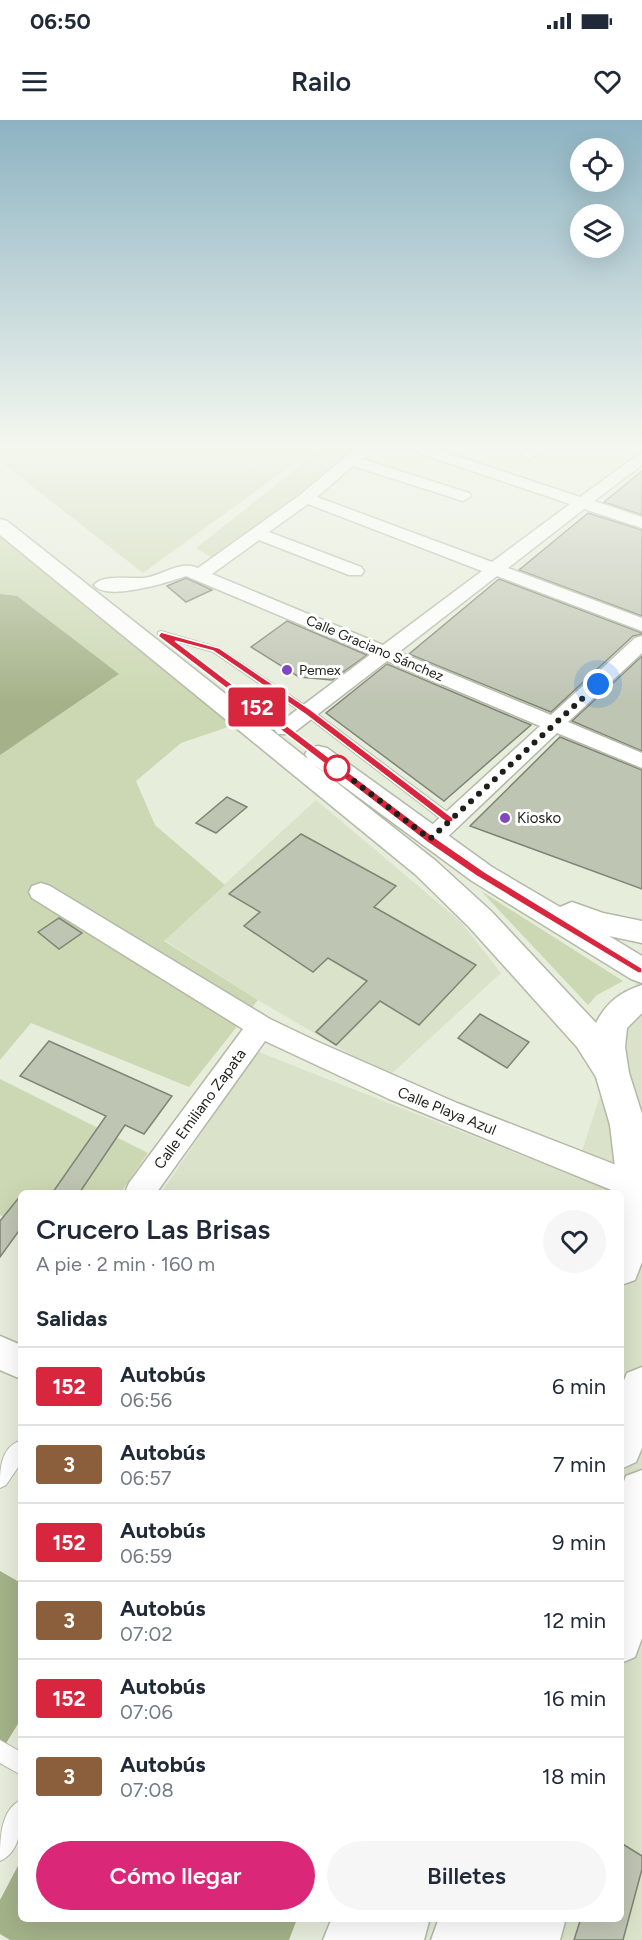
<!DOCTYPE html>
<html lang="es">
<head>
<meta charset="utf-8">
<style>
	body { margin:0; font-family:Figtree,sans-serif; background:#f6f6f7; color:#1f2937; height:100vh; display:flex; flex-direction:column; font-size:22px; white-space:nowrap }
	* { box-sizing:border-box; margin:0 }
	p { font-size:20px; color:#747a83 }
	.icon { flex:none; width:33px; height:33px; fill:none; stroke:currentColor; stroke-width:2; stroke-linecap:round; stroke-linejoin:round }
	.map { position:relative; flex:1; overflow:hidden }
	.panel { position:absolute; left:18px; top:1070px; width:606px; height:732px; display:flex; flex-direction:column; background:#fff; border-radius:9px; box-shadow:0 6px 24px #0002 }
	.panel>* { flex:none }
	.badge { padding:0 12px; border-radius:4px; font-size:21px; line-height:39px }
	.controls { position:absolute; left:570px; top:18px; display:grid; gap:12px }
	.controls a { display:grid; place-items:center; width:54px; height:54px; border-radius:50%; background:#fff; box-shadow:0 6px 24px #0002; font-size:30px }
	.you { position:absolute; width:30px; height:30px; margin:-15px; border:4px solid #fff; border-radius:50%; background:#1a73e8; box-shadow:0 0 0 9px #1a73e833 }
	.map>.badge { position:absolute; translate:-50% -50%; box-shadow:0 0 0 3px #fff }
	h2 { padding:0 18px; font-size:22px; line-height:54px }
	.round { display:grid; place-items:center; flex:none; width:63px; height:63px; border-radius:32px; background:#f6f6f7 }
	.overview { display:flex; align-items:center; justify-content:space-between; height:102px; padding:0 18px }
	h1 { font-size:28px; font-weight:600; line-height:45px }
	.cta { display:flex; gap:12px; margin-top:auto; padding:12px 18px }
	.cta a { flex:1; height:69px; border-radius:36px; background:#db2777; color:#fff; font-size:24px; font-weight:600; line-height:69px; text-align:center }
	.cta a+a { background:#f6f6f7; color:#1f2937 }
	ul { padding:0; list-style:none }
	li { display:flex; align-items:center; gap:18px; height:78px; padding:0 18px; border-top:2px solid #e0e1e3 }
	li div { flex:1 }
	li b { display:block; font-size:22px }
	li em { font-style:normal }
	li .badge { min-width:66px; font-weight:700; text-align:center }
	.status { display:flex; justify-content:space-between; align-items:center; height:42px; padding:0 30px; background:#fff; direction:ltr }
	.status svg { height:16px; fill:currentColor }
	header { display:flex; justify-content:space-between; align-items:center; height:78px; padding:0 18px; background:#fff; font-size:27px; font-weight:600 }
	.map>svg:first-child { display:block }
</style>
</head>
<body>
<div class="status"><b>06:50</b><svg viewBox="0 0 49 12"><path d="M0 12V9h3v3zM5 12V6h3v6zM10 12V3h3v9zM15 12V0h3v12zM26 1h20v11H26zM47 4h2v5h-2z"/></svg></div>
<header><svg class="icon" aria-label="menu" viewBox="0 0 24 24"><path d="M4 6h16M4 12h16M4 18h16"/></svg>Railo<svg class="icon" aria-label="heart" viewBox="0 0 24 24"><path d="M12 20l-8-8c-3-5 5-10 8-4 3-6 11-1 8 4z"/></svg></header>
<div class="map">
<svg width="642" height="1820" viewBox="0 0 642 1820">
	<rect width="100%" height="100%" fill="#e7eddb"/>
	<path fill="#dae3c9" d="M316 680 461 802 501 853 388 957 258 880 164 820Z
		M642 846V1820H493L500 1799 621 1798V1072H162L256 931 574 1056Z"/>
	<path fill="#ccd8b3" d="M0 328H315L143 453 0 341Z
		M323 328H359L216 440 196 428Z
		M0 413 234 605 181 623 136 661 155 705 225 765 164 821 258 880 189 967 31 903 0 940Z
		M481 771 623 861 597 875 588 885Z
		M0 959 148 1033 121 1072H21V1106L0 1095Z"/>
	<path fill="#a4b289" d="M0 1451 21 1463V1599L0 1633Z
		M21 1740V1798L297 1799 289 1820H10L0 1814V1780Z"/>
	<path fill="#a5b289" d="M0 474 17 476 119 554 0 635Z"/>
	<path fill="#bfc5b3" stroke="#7f8574" stroke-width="1.5" d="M642 351V395L604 382Z
		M588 393 642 410V496L519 450Z
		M186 458 195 462 212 470 186 482 167 466Z
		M499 459 642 513V514L633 516 551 592 409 534Z
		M287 501 367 535 332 560 299 557 251 527Z
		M642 536V631L572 601Z
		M387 544 531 605 444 681 326 593Z
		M560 617 642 650V769L470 706Z
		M227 677 247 687 216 713 196 703Z
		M301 714 396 766 374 787 476 845 419 905 380 881 336 925 316 912 367 861 328 838 313 852 244 806 260 792 229 774Z
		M59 798 82 813 59 829 38 812Z
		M480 894 529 922 507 948 458 918Z
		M49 921 172 976 144 1014 125 1005 80 1072H53L106 996 20 956Z
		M21 1075V1108L0 1137V1101Z
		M621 1723 642 1736V1749L623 1820H574L581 1798H621Z"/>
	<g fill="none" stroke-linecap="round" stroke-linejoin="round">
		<g stroke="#b3b9a7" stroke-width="2">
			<path id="lane" d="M161 511 219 528 312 590 454 697V703H446L304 594 213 532 158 516V512Z
				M19 1321 21 1322V1343L6 1365 0 1368C0 1350 0 1329 19 1321Z
				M0 1620 21 1632V1655L0 1643Z
				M21 1680C21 1701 23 1731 0 1741 0 1720 0 1690 21 1680Z"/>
		</g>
		<g stroke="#b3b9a7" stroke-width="3">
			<path id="street" d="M356 328H373L362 339 469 373 471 376 463 381 457 379 353 346 317 377 492 442 570 384 413 331 411 328H432L580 377 642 332V345L594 381 642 397V408L584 389 508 448 642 498V511L497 456 399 532 551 595 635 518 642 516V533L568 602 642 633V648L557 613 439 725 431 727 423 725 419 719 423 713 540 606 387 541 292 614H278L274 609 278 604 371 534 186 456C169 462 106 482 94 465 102 454 131 459 144 458 162 456 179 440 198 448L300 375ZM308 384 482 451 383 525 212 454 259 420 349 455H361L364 451 361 447 269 412Z
				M529 328H547L529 339 521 334Z
				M41 763 50 766 270 899 316 921 457 983 642 1055V1078L637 1080 626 1076 389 979 265 921 157 1072H125L129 1063 243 909 32 778 29 772 32 766Z
				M0 1216 21 1225V1259L0 1250Z
				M642 1429V1518L635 1537 621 1543V1455L629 1435Z
				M522 1798H566L560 1820H514Z"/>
		</g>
		<g stroke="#b3b9a7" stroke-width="3">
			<path id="secondary" d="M642 1350V1446L637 1457 621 1464V1369L626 1356Z
				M332 1798H386L379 1820H323Z
				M485 1798H539L533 1820H477Z"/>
		</g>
		<g stroke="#b3b9a7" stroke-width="3">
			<path id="primary" d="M0 399 7 401 308 639 305 634 309 628 318 626 327 628 492 747 560 787 572 782 603 793 642 801V823L609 816 642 836V863L631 859 472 761 312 643 436 741 491 791 596 903C606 883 620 872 642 865V893L627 908 625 927 629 953 642 994V1142L635 1160 621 1165V1072H618L610 1005 596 957 577 927 469 807 416 755 0 415Z
				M642 1247V1328L636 1342 621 1349V1268L627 1253Z
				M376 1798H430L424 1820H368Z
				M439 1798H493L487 1820H431Z"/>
		</g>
		<use href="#lane" fill="#fff" fill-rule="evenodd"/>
		<use href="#street" fill="#fff" fill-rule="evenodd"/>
		<use href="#secondary" fill="#fff" fill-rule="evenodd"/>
		<use href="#primary" fill="#fff" fill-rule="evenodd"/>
	</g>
	<linearGradient id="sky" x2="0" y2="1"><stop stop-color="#8db3c2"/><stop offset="0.56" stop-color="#f4f7ef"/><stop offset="1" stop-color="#f4f7ef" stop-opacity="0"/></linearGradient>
	<rect width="642" height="582" fill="url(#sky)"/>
	<path fill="#d7263d" stroke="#fff" stroke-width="1.5" d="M161 512 219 528 311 590 453 698V702H446L305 594 213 531 175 521 434 717 485 752 642 848V853H638L478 757 427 722 158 516Z"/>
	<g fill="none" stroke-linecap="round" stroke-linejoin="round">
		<path stroke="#1d1f19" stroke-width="6" stroke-dasharray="0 10.8" d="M337 648 430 719 598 564"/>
	</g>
	<g fill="#8047be" stroke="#fff" stroke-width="2">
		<circle cx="287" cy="550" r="6"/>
		<circle cx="505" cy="698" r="6"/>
	</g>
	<circle fill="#fff" stroke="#d7263d" stroke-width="3" cx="337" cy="648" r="12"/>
	<g text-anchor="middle" stroke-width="6" stroke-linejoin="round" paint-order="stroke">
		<g font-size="14" fill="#1d1f19" stroke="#fff">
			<text transform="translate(375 528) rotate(23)" y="5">Calle Graciano Sánchez</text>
		</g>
		<g font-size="14" fill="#1d1f19" stroke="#fff" text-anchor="start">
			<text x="299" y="555">Pemex</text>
		</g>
		<g font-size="15" fill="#1d1f19" stroke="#fff" text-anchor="start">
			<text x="517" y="703">Kiosko</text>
		</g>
		<g font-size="15" fill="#1d1f19" stroke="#fff">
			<text transform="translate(200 989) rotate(-54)" y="5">Calle Emiliano Zapata</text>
			<text transform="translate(447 991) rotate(22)" y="5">Calle Playa Azul</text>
		</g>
	</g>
</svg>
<div class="controls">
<a><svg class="icon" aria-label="locate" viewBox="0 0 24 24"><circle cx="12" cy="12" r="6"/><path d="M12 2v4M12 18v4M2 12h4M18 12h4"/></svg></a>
<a><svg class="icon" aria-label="layers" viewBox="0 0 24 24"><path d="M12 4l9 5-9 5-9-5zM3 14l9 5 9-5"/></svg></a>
</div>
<div class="you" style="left:598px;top:564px"></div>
<b class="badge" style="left:257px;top:587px;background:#d7263d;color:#fff">152</b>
<section class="panel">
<div class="overview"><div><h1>Crucero Las Brisas</h1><p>A pie · 2 min · 160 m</p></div><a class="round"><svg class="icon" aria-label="heart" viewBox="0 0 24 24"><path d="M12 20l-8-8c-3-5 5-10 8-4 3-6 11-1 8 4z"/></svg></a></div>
<h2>Salidas</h2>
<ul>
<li><span class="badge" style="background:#d7263d;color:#fff">152</span><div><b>Autobús</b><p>06:56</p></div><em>6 min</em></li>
<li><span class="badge" style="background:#8b5e3c;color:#fff">3</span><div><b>Autobús</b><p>06:57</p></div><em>7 min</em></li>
<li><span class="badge" style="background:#d7263d;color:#fff">152</span><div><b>Autobús</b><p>06:59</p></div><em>9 min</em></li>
<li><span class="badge" style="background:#8b5e3c;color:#fff">3</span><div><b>Autobús</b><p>07:02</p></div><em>12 min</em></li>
<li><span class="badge" style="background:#d7263d;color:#fff">152</span><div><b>Autobús</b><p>07:06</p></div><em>16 min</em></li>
<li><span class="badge" style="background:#8b5e3c;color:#fff">3</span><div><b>Autobús</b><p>07:08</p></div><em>18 min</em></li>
</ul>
<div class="cta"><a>Cómo llegar</a><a>Billetes</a></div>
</section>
</div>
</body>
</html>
